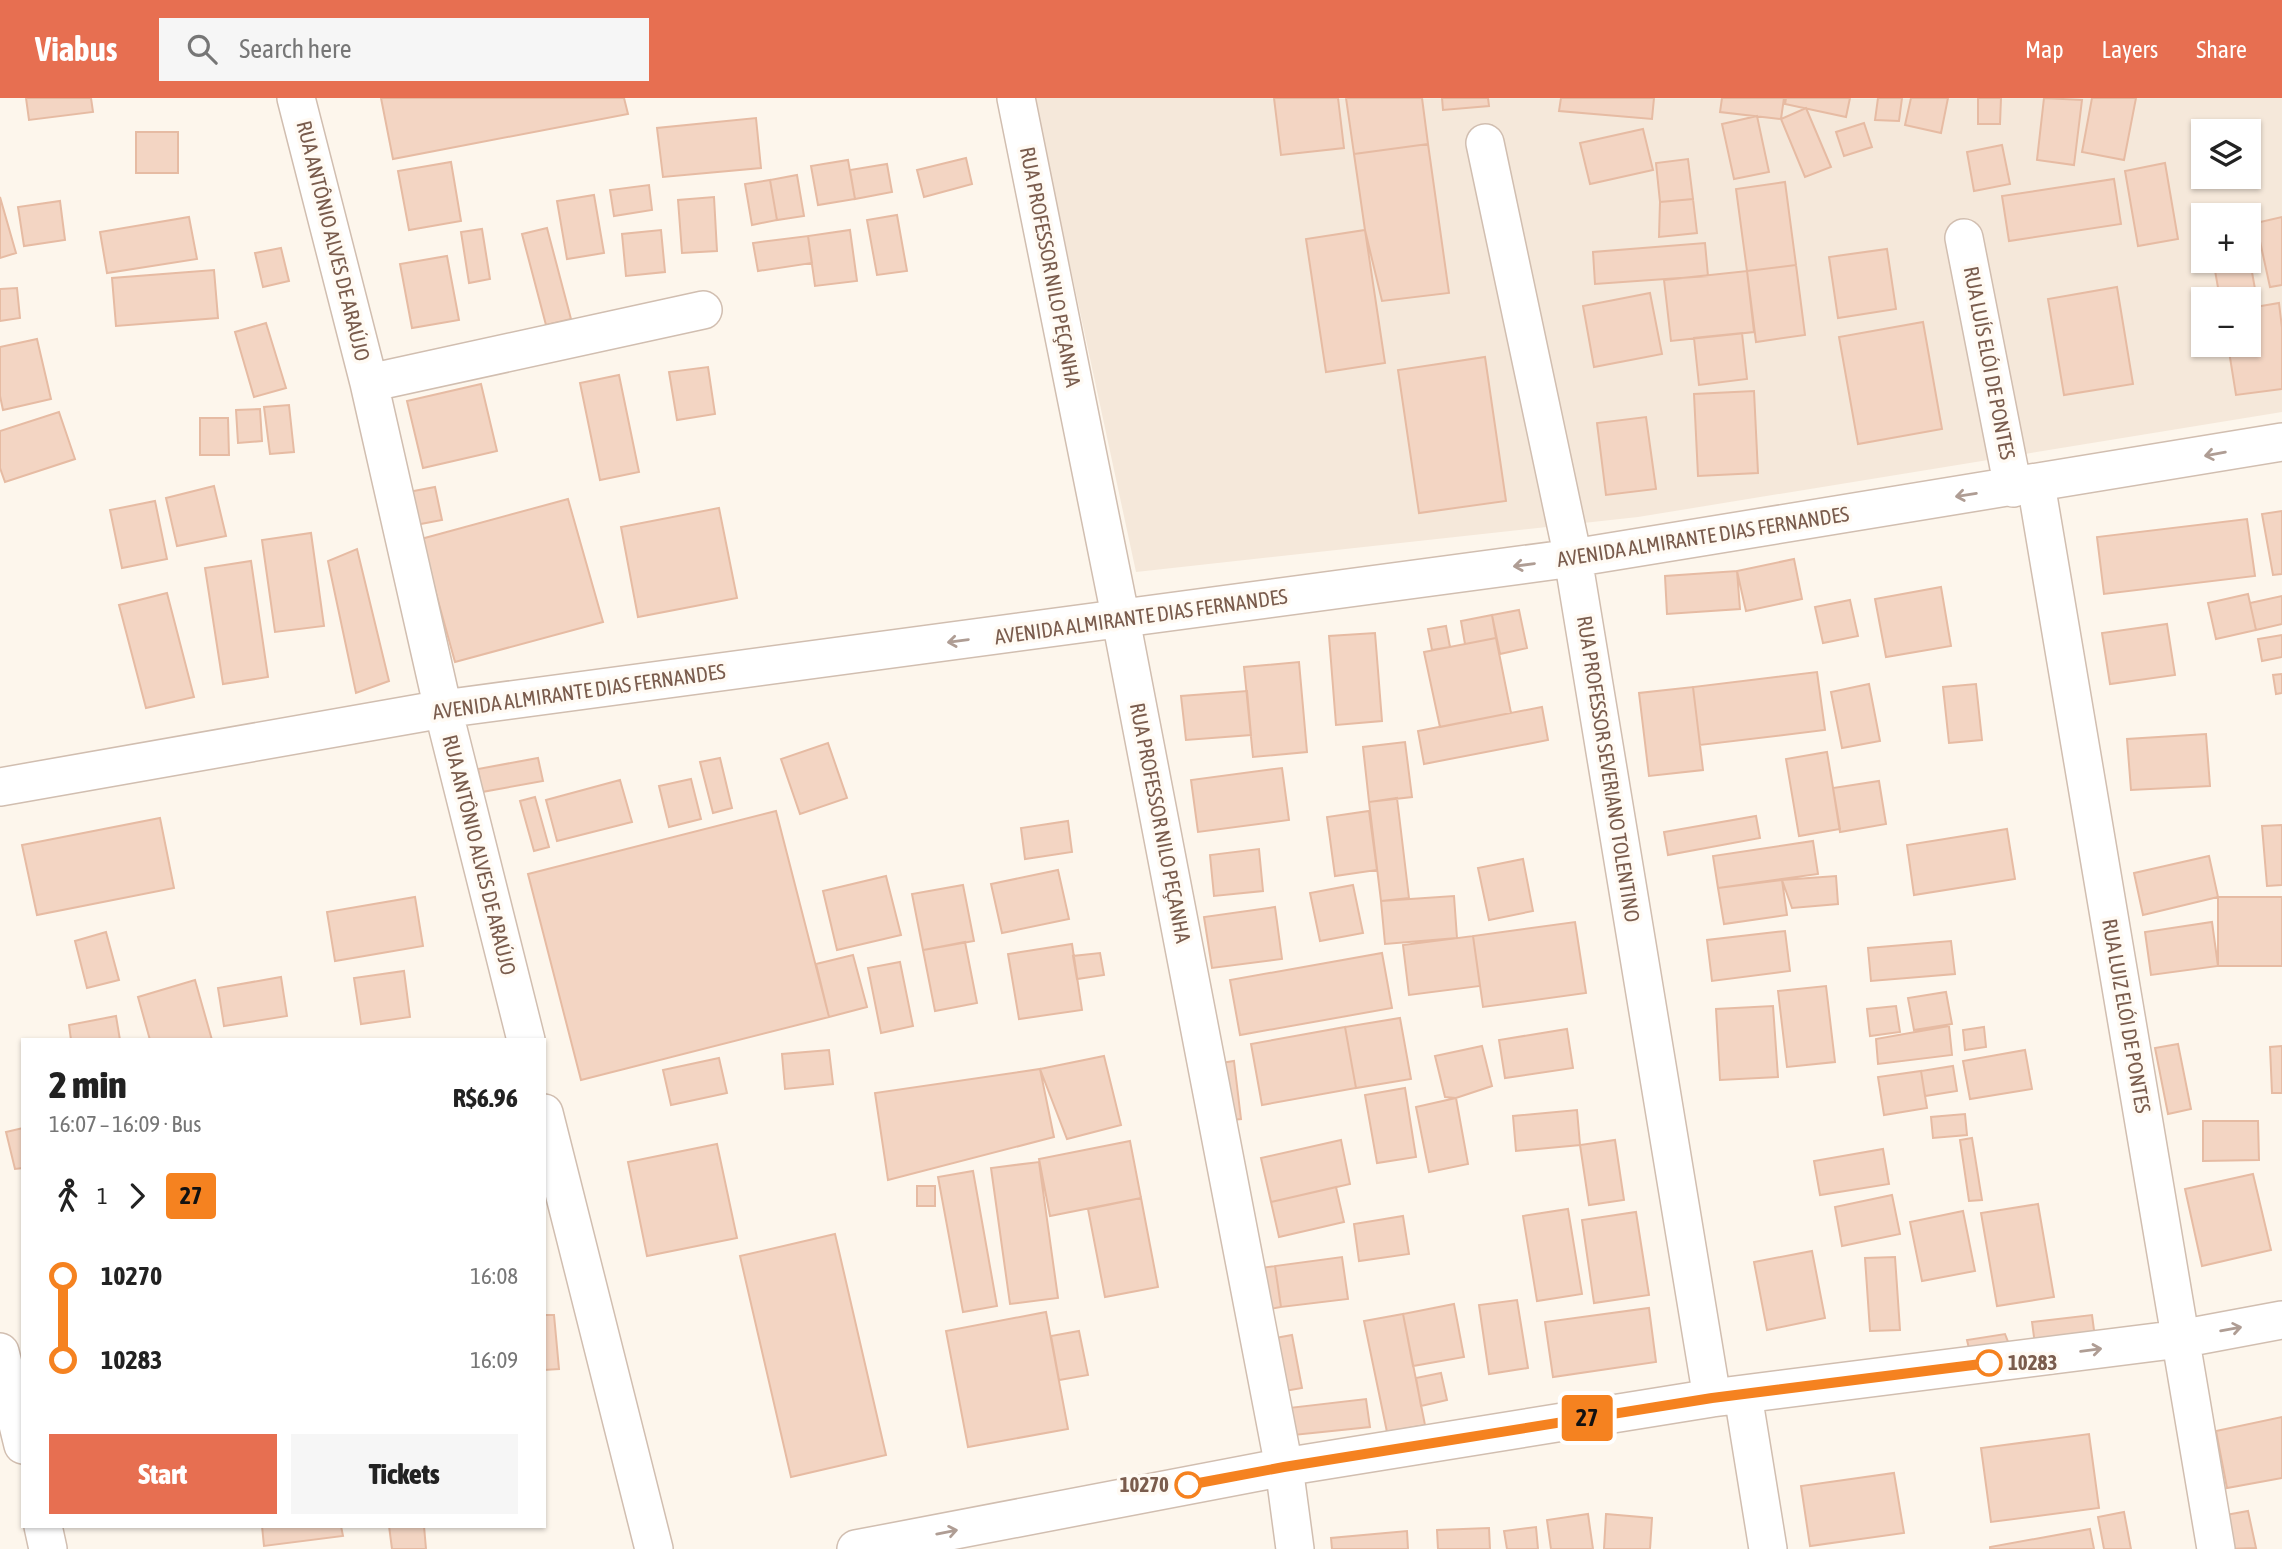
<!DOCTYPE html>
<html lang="en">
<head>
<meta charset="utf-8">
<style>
	body { margin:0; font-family:"Asap Condensed",sans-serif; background:#f6f6f6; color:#222; height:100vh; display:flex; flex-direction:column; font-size:26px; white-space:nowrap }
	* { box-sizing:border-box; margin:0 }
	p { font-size:23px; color:#767676 }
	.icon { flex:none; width:38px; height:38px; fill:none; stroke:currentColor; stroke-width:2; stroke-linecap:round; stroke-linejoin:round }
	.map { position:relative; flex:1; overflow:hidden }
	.details { position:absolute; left:21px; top:940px; width:525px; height:490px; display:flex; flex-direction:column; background:#fff; border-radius:0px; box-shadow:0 2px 5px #0004 }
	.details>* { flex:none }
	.badge { padding:0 14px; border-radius:5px; font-size:24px; line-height:46px }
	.tools { position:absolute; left:2191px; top:21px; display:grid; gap:14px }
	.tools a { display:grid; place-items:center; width:70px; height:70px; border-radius:0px; background:#fff; box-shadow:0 2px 5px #0004; font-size:35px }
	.map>.badge { position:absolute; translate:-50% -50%; box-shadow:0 0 0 4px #fff }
	.legs { display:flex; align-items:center; gap:10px; height:77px; padding:0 28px; font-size:23px }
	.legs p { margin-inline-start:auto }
	.head { display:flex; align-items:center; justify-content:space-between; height:119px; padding:0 28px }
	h1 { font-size:38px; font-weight:800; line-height:52px }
	.primary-button { display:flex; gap:14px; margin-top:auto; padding:14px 28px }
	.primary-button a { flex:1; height:80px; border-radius:0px; background:#e76f51; color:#fff; font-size:28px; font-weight:800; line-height:80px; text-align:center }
	.primary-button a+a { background:#f6f6f6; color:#222 }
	ul { padding:0 28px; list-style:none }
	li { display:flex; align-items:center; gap:24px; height:84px; font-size:26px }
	li i { display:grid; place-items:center; width:10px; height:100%; margin:0 9px; background:currentColor }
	li i::after { content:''; width:18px; height:18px; margin:-9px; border:5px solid; border-radius:50%; background:#fff }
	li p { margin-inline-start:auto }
	li:first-child i { background:linear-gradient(#0000 50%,currentColor 0) }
	li:last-child i { background:linear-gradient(currentColor 50%,#0000 0) }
	header { display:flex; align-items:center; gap:42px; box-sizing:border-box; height:98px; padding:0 35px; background:#e76f51; color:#fff }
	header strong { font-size:33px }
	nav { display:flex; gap:38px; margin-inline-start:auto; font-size:24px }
	.search { width:490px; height:63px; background:#f6f6f6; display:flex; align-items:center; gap:18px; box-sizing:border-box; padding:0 24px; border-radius:0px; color:#767676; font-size:26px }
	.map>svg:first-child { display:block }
</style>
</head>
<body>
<header>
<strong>Viabus</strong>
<div class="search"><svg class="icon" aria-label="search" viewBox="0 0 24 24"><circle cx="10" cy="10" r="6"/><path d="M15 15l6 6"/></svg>Search here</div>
<nav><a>Map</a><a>Layers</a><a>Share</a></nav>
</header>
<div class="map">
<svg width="2282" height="1451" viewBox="0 0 2282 1451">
	<rect width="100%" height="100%" fill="#fdf6ec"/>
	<path fill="#f5e8da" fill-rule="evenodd" d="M1034 0H2282V314L1638 419 1136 474ZM2203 33H2249V79H2203ZM2203 117H2249V163H2203ZM2203 201H2249V247H2203Z"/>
	<path fill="#f3d5c3" stroke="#e6bba3" stroke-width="2" d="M26 0H91L93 14 29 22Z
		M381 0H624L628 16 393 61Z
		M1274 0H1338L1344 50 1281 57Z
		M1346 0H1422L1428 46 1354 56Z
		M1442 0H1488L1489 8 1443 12Z
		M1561 0H1654L1652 21 1559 13Z
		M1722 0H1784L1781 21 1720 14Z
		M1786 0H1850L1846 19 1785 6Z
		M1878 0H1902L1899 23 1875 22Z
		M1911 0H1948L1941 35 1905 27Z
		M1978 0H2001L2000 26H1978Z
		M2044 0 2082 2 2074 67 2037 62Z
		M2092 0H2136L2124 62 2082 54Z
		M1806 10 1831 69 1805 79 1781 21Z
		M1757 18 1769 74 1734 81 1722 26Z
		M756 20 761 70 663 79 657 30Z
		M1864 25 1872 49 1844 58 1836 34Z
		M1643 31 1653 72 1590 86 1580 45Z
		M136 34H178V75H136Z
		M1428 46 1449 195 1382 203 1365 132 1354 56Z
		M2002 47 2010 86 1974 93 1967 54Z
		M966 60 972 86 924 99 917 72Z
		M1688 61 1693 101 1660 104 1656 65Z
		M848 62 855 101 818 107 811 68Z
		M451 64 461 123 409 132 398 73Z
		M2165 65 2178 141 2138 148 2125 73Z
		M887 66 892 94 855 101 850 72Z
		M797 77 804 118 777 122 770 82Z
		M2114 81 2121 126 2009 143 2002 98Z
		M770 82 777 122 752 127 745 86Z
		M1785 84 1796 167 1747 173 1736 91Z
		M649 87 652 112 614 118 610 92Z
		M594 97 604 155 567 161 557 103Z
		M0 99 16 155 0 160Z
		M714 99 717 153 682 155 678 102Z
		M1693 101 1697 135 1659 139 1660 104Z
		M60 103 65 142 24 148 18 109Z
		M897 117 907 173 877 177 867 122Z
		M189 119 197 161 107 175 100 134Z
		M2282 119V187L2270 189 2256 125Z
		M2249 125H2256L2259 158 2249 159Z
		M547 130 571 221 546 227 522 136Z
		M482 131 490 181 469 185 461 134Z
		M661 132 665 174 626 178 622 136Z
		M850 132 857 183 815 188 808 138Z
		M1365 132 1385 265 1326 274 1306 141Z
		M808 138 812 165 758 173 753 145Z
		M1705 145 1708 178 1595 186 1593 154Z
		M281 150 289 183 263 189 255 155Z
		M1887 151 1896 211 1838 220 1829 159Z
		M447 158 459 222 412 230 400 166Z
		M2250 163 2257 202 2220 201 2214 167Z
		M1796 167 1805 237 1756 244 1747 173Z
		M214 172 218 220 116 228 112 180Z
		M1747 173 1754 234 1671 243 1664 182Z
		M2117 189 2133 286 2064 297 2048 201Z
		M17 190 20 220 0 223V191Z
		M1650 195 1662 256 1594 269 1583 208Z
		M2279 205 2282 230V291L2236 297 2228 247H2249V210Z
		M1923 224 1942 331 1858 346 1839 239Z
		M266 225 286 290 254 299 235 234Z
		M1742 235 1747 281 1699 287 1694 240Z
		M37 241 51 301 3 312 0 298V249Z
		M1485 259 1506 403 1419 415 1398 272Z
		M708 269 715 316 677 322 669 274Z
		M619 277 639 374 600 382 580 285Z
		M481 286 497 353 423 370 407 303Z
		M1754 293 1758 375 1698 378 1694 296Z
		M289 307 294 354 270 356 264 309Z
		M260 311 262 343 238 345 236 312Z
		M59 314 75 361 5 384 0 370V333Z
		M1646 319 1656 391 1606 397 1597 325Z
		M200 320H228L229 357H200Z
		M214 388 226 438 177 448 166 400Z
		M435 389 442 422 410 428 403 395Z
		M568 401 603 524 455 564 421 441Z
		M155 403 167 461 122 470 110 412Z
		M719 410 737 500 638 519 621 429Z
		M2282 413V476L2273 477 2262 416Z
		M2247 421 2255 478 2104 496 2097 439Z
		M311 435 324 528 275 534 262 442Z
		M357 451 389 583 356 595 328 463Z
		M1794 461 1802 501 1746 513 1737 473Z
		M251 463 268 579 223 586 205 470Z
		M1737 473 1740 511 1667 516 1665 478Z
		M1941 489 1951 548 1886 559 1875 501Z
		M167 495 194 599 146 610 119 507Z
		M2248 496 2256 532 2216 541 2208 505Z
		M2282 498V526L2256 532 2250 505Z
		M1850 502 1858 538 1823 545 1815 509Z
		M1519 512 1527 550 1500 556 1492 517Z
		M1492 517 1496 540 1465 546 1461 523Z
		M2167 526 2175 577 2110 586 2102 535Z
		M1446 528 1450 549 1432 552 1428 531Z
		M1375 535 1382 623 1336 627 1329 538Z
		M2282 537V559L2262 563 2258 541Z
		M1496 540 1511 615 1440 629 1424 554Z
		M1299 564 1307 654 1253 659 1244 569Z
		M1817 574 1825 632 1700 647 1693 589Z
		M2282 576V595L2276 596 2273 577Z
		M1869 586 1880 643 1842 650 1831 594Z
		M1976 586 1982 642 1949 645 1943 589Z
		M1693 589 1703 672 1649 678 1639 595Z
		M1247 593 1251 637 1186 642 1181 598Z
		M1542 609 1548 642 1424 666 1418 633Z
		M2206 636 2210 688 2131 692 2127 641Z
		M1405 644 1412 699 1369 704 1363 649Z
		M828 645 847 700 800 716 781 661Z
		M1827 654 1840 731 1799 738 1786 661Z
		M538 660 543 683 482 694 478 671Z
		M720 660 732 710 713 715 700 664Z
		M1282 670 1289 722 1198 734 1191 682Z
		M691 681 701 721 669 729 659 688Z
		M620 682 632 724 557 743 546 702Z
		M1879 683 1886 726 1840 734 1833 690Z
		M535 699 549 749 534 753 520 703Z
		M1397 700 1409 800 1381 803 1369 704Z
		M776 713 829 919 581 982 528 776Z
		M1369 713 1377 772 1335 778 1327 719Z
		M1756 718 1760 740 1668 757 1664 734Z
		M160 720 174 790 37 817 22 747Z
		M1068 723 1072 754 1025 761 1021 730Z
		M2282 727V787L2267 788 2262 728Z
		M2007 731 2015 781 1914 797 1907 747Z
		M1813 743 1818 776 1718 790 1713 758Z
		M1259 751 1263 793 1214 798 1210 757Z
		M2209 758 2218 799 2143 817 2134 775Z
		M1523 761 1533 813 1489 822 1478 770Z
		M1058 772 1069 821 1002 835 991 786Z
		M886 778 901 837 837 852 823 793Z
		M1836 778 1838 806 1792 810 1782 782Z
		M1782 782 1787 817 1724 826 1718 790Z
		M963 787 974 843 923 852 912 796Z
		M1353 787 1363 835 1320 843 1310 795Z
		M1454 798 1457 840 1385 846 1381 803Z
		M415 799 423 848 335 863 327 814Z
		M2218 799H2282V868H2218Z
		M1275 809 1282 861 1212 870 1204 819Z
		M1575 824 1586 895 1483 909 1473 838Z
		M2212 824 2218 868 2151 877 2145 834Z
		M1785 833 1790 873 1712 883 1707 842Z
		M106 834 119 882 87 890 75 843Z
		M1473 838 1480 888 1409 897 1403 847Z
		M1951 843 1955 876 1871 883 1868 850Z
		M965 844 977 905 935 913 923 852Z
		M1072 846 1082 912 1019 921 1008 856Z
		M1100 855 1104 877 1077 881 1073 858Z
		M1382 855 1392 910 1240 937 1230 882Z
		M853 857 867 909 829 919 816 866Z
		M900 864 913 928 881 935 868 870Z
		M404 873 410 919 361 926 354 880Z
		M281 879 287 918 224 928 218 890Z
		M195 882 212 942H150L138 899Z
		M1826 888 1835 964 1787 969 1778 893Z
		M1946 894 1952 926 1914 932 1908 900Z
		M1773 908 1778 979 1720 982 1716 911Z
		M1896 908 1900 934 1870 938 1867 911Z
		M116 918 120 942H71L69 927Z
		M1400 920 1411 981 1356 990 1345 929Z
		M1949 928 1952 957 1878 966 1876 941Z
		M1345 929 1356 990 1262 1007 1251 946Z
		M1984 929 1986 949 1965 952 1963 932Z
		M1567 931 1573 970 1505 980 1499 942Z
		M2178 946 2191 1011 2168 1016 2155 950Z
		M1482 948 1492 988 1456 1000 1445 999 1435 958Z
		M2282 948V995H2272L2270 949Z
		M829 952 833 986 785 991 782 956Z
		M2025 952 2032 991 1970 1001 1963 963Z
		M1104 958 1121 1027 1067 1041 1040 971Z
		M719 960 727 995 671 1007 663 972Z
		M1234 963 1241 1021 1222 1023 1214 966Z
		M1953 968 1957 993 1925 998 1921 973Z
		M1040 971 1054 1039 888 1082 875 995Z
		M1921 973 1927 1010 1884 1017 1878 979Z
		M1405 990 1416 1059 1377 1065 1365 997Z
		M1456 1000 1468 1066 1429 1074 1416 1009Z
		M1577 1012 1580 1047 1516 1053 1513 1018Z
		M1965 1016 1967 1037 1933 1040 1931 1019Z
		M2203 1023H2258L2259 1062 2203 1063Z
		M23 1030V1070L15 1071 6 1034Z
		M1972 1040 1982 1102 1969 1103 1960 1042Z
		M1341 1042 1350 1086 1271 1104 1261 1060Z
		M1615 1042 1624 1102 1589 1107 1580 1047Z
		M1130 1043 1141 1100 1050 1118 1039 1061Z
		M717 1046 737 1140 647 1158 628 1064Z
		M1883 1051 1889 1086 1820 1097 1814 1063Z
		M1039 1064 1058 1200 1010 1206 991 1070Z
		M973 1073 997 1208 963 1214 938 1079Z
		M2253 1076 2271 1152 2202 1168 2185 1091Z
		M917 1088H935V1108H917Z
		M1336 1089 1344 1124 1279 1139 1271 1104Z
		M1892 1097 1900 1136 1842 1148 1835 1109Z
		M1141 1100 1158 1189 1105 1199 1088 1111Z
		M2038 1106 2054 1199 1997 1208 1981 1115Z
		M1568 1111 1582 1196 1537 1203 1523 1118Z
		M1963 1113 1975 1173 1922 1183 1910 1124Z
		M1636 1114 1649 1197 1594 1205 1582 1122Z
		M1403 1118 1409 1156 1359 1163 1354 1126Z
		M835 1136 886 1357 791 1379 740 1158Z
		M1812 1153 1825 1220 1767 1232 1754 1164Z
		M1342 1159 1348 1201 1281 1209 1275 1168Z
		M1895 1159 1900 1232 1870 1233 1865 1160Z
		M1275 1168 1281 1209 1259 1213 1253 1171Z
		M1517 1202 1528 1270 1489 1276 1479 1207Z
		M1454 1206 1464 1259 1413 1268 1403 1216Z
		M1649 1210 1656 1264 1553 1279 1545 1224Z
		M1046 1214 1068 1331 968 1349 946 1233Z
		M1403 1216 1425 1327 1387 1334 1364 1223Z
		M544 1217H554L559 1271 544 1272Z
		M2092 1217 2096 1247 2036 1254 2032 1224Z
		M1079 1233 1088 1277 1059 1282 1051 1238Z
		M2005 1236 2012 1254 1971 1259 1967 1242Z
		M1292 1237 1302 1290 1273 1295 1264 1242Z
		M1441 1275 1447 1302 1421 1308 1416 1280Z
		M1366 1301 1370 1329 1284 1338 1280 1311Z
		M2282 1319V1380L2227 1390 2216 1333Z
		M2089 1336 2099 1410 1991 1424 1981 1350Z
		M1894 1375 1904 1435 1810 1448 1801 1388Z
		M2248 1413 2256 1450 2226 1451 2220 1418Z
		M2124 1414 2131 1451H2104L2098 1419Z
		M1588 1416 1593 1451H1551L1547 1422Z
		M1606 1416 1652 1420 1650 1451H1604Z
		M262 1428H341L343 1438 264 1448Z
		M389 1428H424L426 1451H392Z
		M1536 1429 1538 1451H1507L1504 1433Z
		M1489 1430 1490 1451H1438L1437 1432Z
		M2090 1431 2094 1451H1990V1449Z
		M1407 1433 1408 1451H1332L1331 1440Z"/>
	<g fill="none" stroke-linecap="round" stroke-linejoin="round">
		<g stroke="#d1beb0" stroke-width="40">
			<path id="minor" d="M296 0 369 285 443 611 526 942
				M1016 0 1121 522 1284 1369 1295 1451
				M1485 45 1573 460 1712 1300
				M1964 140 2013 390
				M369 285 703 212
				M2036 386 2216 1451
				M0 689 443 611 1573 460 2282 344
				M544 1015 654 1451
				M0 1254 23 1347
				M1743 1297 1768 1451
				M43 1428 48 1451
				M856 1451 1284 1369 1712 1300 2180 1241 2282 1222"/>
		</g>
		<use href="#minor" stroke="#fff" stroke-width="37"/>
	</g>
	<defs><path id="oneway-shaft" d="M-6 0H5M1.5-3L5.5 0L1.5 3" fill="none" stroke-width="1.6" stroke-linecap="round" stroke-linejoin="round" transform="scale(1.75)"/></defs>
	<g stroke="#af9d94">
		<use href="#oneway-shaft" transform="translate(2215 356) rotate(170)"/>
		<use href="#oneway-shaft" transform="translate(1966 397) rotate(171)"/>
		<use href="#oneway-shaft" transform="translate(1524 467) rotate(172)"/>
		<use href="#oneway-shaft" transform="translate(958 543) rotate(172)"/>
		<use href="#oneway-shaft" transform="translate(2231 1231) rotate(-10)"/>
		<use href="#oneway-shaft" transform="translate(2091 1252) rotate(-7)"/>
		<use href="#oneway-shaft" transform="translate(947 1434) rotate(-11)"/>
	</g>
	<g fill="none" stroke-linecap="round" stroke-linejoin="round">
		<g stroke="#fff" stroke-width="16">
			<path id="line-1" d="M1188 1387 1284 1369 1712 1300 1989 1265"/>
		</g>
		<use href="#line-1" stroke="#f58220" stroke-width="10"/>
	</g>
	<g fill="#fff" stroke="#f58220" stroke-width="3.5">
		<circle cx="1989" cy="1265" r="12"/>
		<circle cx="1188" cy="1387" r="12"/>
	</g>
	<g text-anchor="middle" stroke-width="7" stroke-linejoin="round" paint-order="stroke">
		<g font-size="21" fill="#7a5c4d" stroke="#fffaf3">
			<text transform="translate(333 143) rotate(76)" y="7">RUA ANTÔNIO ALVES DE ARAÚJO</text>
			<text transform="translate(1050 169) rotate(79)" y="7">RUA PROFESSOR NILO PEÇANHA</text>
			<text transform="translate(1989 265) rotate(79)" y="7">RUA LUÍS ELÓI DE PONTES</text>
			<text transform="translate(1703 439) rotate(-9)" y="7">AVENIDA ALMIRANTE DIAS FERNANDES</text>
			<text transform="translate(1141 519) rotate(-8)" y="7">AVENIDA ALMIRANTE DIAS FERNANDES</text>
			<text transform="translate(579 594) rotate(-8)" y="7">AVENIDA ALMIRANTE DIAS FERNANDES</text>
			<text transform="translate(1608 671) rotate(81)" y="7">RUA PROFESSOR SEVERIANO TOLENTINO</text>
			<text transform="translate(1160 725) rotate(79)" y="7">RUA PROFESSOR NILO PEÇANHA</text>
			<text transform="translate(479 757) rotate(76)" y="7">RUA ANTÔNIO ALVES DE ARAÚJO</text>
			<text transform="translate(2126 918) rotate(80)" y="7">RUA LUIZ ELÓI DE PONTES</text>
		</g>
		<g font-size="21" font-weight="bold" fill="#7a5c4d" stroke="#fffaf3" text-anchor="start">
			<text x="2008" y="1272">10283</text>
			<text x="1169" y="1394" text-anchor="end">10270</text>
		</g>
	</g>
</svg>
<div class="tools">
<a><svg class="icon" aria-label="layers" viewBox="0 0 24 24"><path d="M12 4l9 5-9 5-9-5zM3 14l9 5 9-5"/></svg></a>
<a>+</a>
<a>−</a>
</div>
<b class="badge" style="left:1587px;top:1320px;background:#f58220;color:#111">27</b>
<section class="details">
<div class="head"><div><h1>2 min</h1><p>16:07 – 16:09 · Bus</p></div><b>R$6.96</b></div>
<div class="legs"><svg class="icon" aria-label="walk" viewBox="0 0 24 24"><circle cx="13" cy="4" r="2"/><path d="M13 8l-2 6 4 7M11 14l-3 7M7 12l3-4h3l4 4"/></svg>1<svg class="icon" aria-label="forward" viewBox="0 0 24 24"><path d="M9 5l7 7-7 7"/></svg><b class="badge" style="background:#f58220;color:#111">27</b></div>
<ul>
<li><i style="color:#f58220"></i><b>10270</b><p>16:08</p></li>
<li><i style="color:#f58220"></i><b>10283</b><p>16:09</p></li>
</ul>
<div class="primary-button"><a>Start</a><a>Tickets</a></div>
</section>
</div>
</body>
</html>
